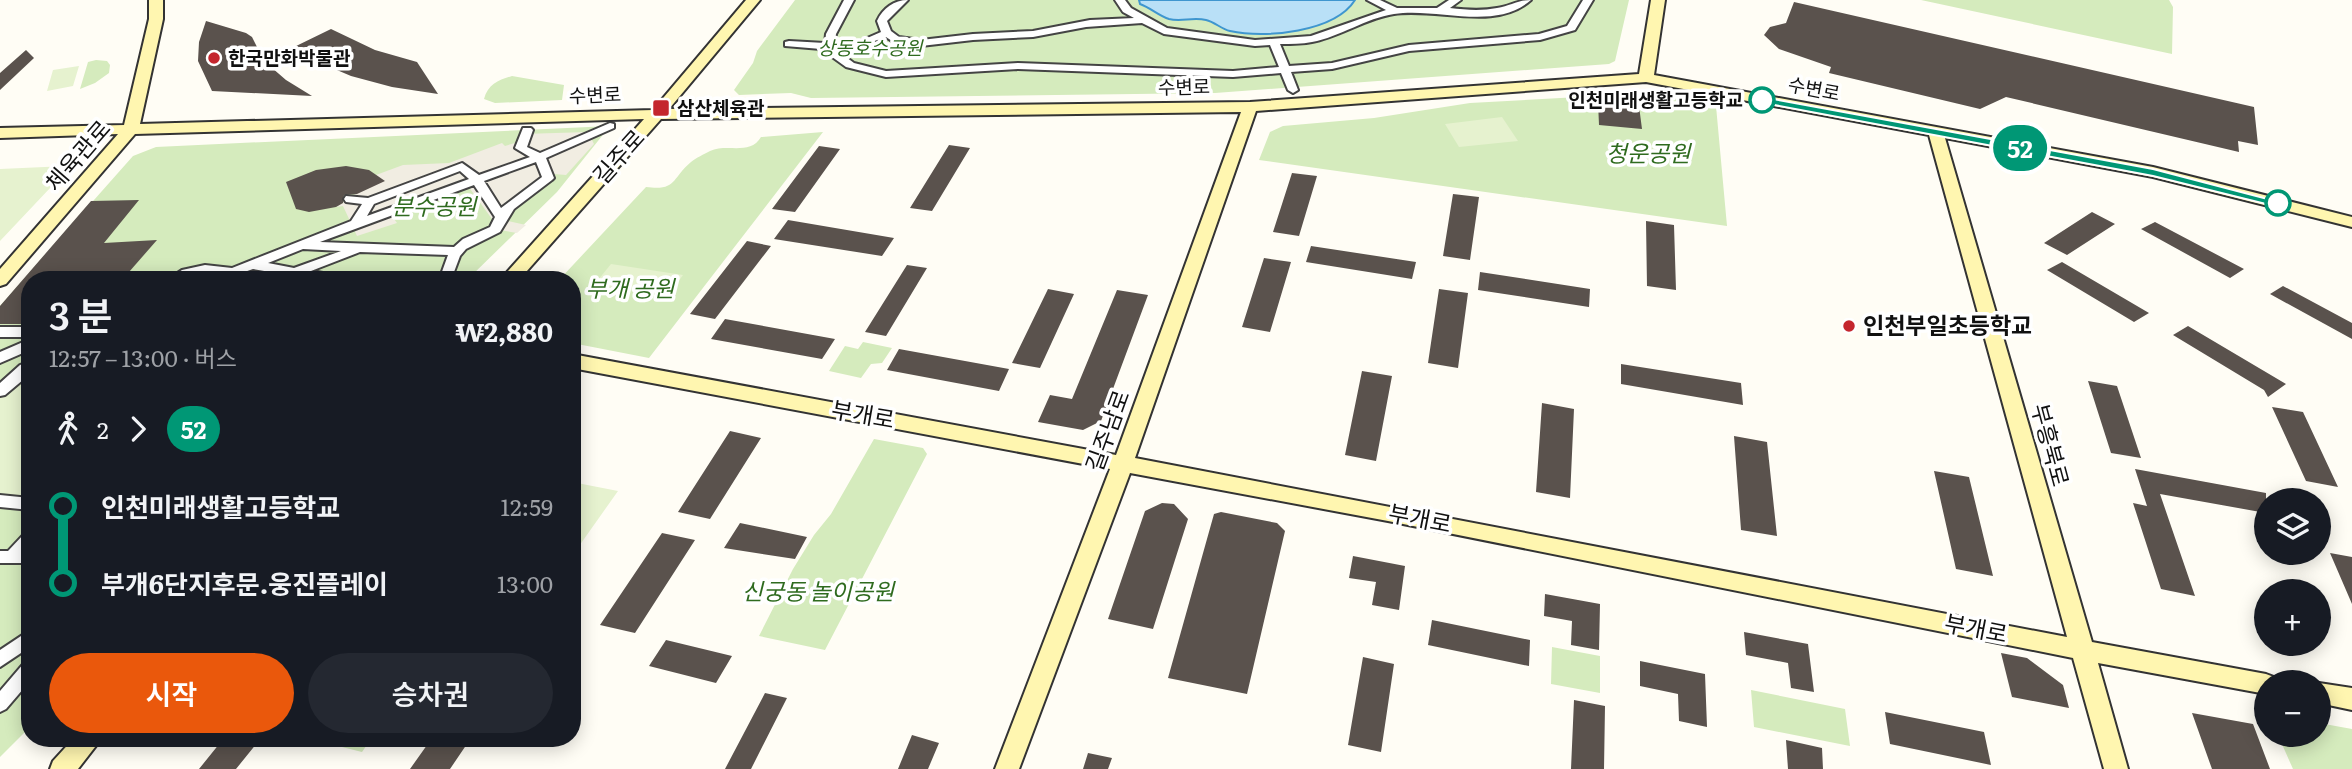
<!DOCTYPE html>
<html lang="ko">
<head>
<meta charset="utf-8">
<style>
	body { margin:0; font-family:Literata,"Noto Sans KR",serif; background:#242831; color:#f1f3f6; height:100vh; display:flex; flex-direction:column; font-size:26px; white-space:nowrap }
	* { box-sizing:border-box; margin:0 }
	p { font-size:23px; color:#9ea1a6 }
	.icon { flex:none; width:38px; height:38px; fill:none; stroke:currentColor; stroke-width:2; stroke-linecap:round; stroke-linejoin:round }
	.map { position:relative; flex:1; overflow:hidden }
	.drawer { position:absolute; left:21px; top:271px; width:560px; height:476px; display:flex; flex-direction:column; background:#171b24; border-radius:28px; box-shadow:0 4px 18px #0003 }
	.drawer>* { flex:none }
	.badge { padding:0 14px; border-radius:23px; font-size:24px; line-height:46px }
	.buttons { position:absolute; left:2254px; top:488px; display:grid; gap:14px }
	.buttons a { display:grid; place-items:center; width:77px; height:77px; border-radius:50%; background:#171b24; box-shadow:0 4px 18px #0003; font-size:35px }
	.map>.badge { position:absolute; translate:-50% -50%; box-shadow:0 0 0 4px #fff }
	.legs { display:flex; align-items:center; gap:10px; height:77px; padding:0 28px; font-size:23px }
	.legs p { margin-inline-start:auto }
	.head { display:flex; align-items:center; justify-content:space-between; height:119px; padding:0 28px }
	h1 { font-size:38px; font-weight:600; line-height:52px }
	.cta { display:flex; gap:14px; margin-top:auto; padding:14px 28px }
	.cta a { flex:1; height:80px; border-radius:42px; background:#ea580c; color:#fff; font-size:28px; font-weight:600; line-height:80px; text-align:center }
	.cta a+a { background:#242831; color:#f1f3f6 }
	ul { padding:0 28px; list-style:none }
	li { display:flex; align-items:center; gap:24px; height:77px; font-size:26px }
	li i { display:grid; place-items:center; width:10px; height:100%; margin:0 9px; background:currentColor }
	li i::after { content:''; width:18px; height:18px; margin:-9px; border:5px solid; border-radius:50%; background:#171b24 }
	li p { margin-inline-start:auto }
	li:first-child i { background:linear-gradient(#0000 50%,currentColor 0) }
	li:last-child i { background:linear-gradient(currentColor 50%,#0000 0) }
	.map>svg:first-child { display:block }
</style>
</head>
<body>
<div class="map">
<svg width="2352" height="769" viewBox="0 0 2352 769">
	<rect width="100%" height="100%" fill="#fffdf5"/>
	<path fill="#d5ebbd" d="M795 0H1629L1615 61 1609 64 1215 93 811 98 791 93 739 95 734 90 753 63 757 51Z
		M1921 0H2169L2173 7 2172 54Z
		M96 60 107 61 110 65 109 73 95 83 80 89 88 62Z
		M512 76 564 85 562 100 495 103 484 99C488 84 499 80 512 76Z
		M1652 93 1716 106 1727 226 1259 160 1270 132 1283 126 1374 118 1470 103Z
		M610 126 557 192 467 280H30V727L0 757V306L133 156 156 147Z
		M823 132 649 358 572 343V280H559L646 187C677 191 671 179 691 162 696 158 704 154 710 151 727 143 750 156 761 137Z
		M863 342 892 348 882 363 871 364 861 378 829 371 845 346 858 349Z
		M874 439 923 448 927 454 825 650 759 636 793 569 814 535 831 514Z
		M1552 647 1600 656V693L1551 684Z
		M1751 690 1845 709 1850 746 1754 727Z
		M2319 723 2352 729V769H2293L2278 735H2319Z
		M310 739V738L371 739 362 752Z"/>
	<path fill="#e6f2cf" d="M79 66 73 86 47 91 53 70Z
		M1502 117 1518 141 1459 147 1445 124Z
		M67 166 68 169 0 241V169Z
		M611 264 683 275 668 296 594 285Z
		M30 371V501L0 498V394Z
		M572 482 618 491 572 556Z"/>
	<path fill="#f1ede2" d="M588 132 594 144 566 175 554 174 503 220 526 225 517 233 500 230 468 186 391 215 397 223 357 236 343 206 336 207 360 191 384 181 376 175 403 165 449 163 502 143 505 146 518 142 523 134Z"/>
	<path fill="#b9e0f7" stroke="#3f96cf" stroke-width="2" d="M1139 0H1355C1335 32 1265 39 1230 31 1221 29 1215 22 1206 20 1193 17 1181 22 1169 19 1159 16 1151 8 1140 4Z"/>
	<path fill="#5a524d" d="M1794 2 2254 107 2258 145 2238 141 2239 152 2006 97 1980 109 1829 73 1831 67 1779 49 1764 35 1770 27 1786 23Z
		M206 21 246 33 252 37 264 61 286 80 312 96 212 91 198 61 199 42Z
		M331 29 375 50 417 62 438 94 392 87 351 76 311 59 292 48Z
		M26 50 34 58 0 90V73Z
		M1598 102 1639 106 1642 129 1599 125Z
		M949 145 970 148 932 211 910 208Z
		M819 146 840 149 795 212 772 209Z
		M346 166 369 170 385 181 357 194 344 195 343 203 336 207 309 212 296 209 286 182 316 170Z
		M1292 173 1317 176 1299 236 1273 232Z
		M1453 194 1479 197 1470 260 1443 256Z
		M139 200 104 243 157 240 122 280H30V324H0V306L91 201Z
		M2092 212 2115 224 2067 255 2044 243Z
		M788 220 894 238 882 256 774 239Z
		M1646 221 1674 225 1676 290 1647 286Z
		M2155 222 2244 269 2230 278 2141 229Z
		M747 241 771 246 715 319 690 314Z
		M1311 246 1416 262 1412 279 1306 262Z
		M1264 258 1291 262 1270 332 1242 327Z
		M2062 262 2149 313 2134 322 2047 270Z
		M907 265 927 268 886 336 865 332Z
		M1480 272 1590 289 1589 307 1478 290Z
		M2283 286 2352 323V339L2270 294Z
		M1048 289 1074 294 1040 368 1012 363Z
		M1439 289 1468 293 1458 368 1428 363Z
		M1117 290 1148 295 1101 421 1083 430 1038 422 1050 395 1072 399Z
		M725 319 835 339 822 359 711 339Z
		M2188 326 2286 384 2268 397 2264 390 2173 335Z
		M899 349 1009 369 999 391 887 370Z
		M1621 364 1741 383 1743 405 1621 384Z
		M1362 371 1392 376 1376 461 1345 455Z
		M2088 381 2117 386 2141 458 2111 453Z
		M1542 403 1574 409 1570 498 1536 492Z
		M2272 407 2303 412 2338 487 2306 481Z
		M730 431 761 438 710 519 678 512Z
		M1734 436 1767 442 1777 536 1741 530Z
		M2135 469 2266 493V513L2160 494 2195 596 2161 589 2133 503 2147 506Z
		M1934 471 1969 477 1993 576 1956 569Z
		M1162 503 1174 504 1188 519 1153 629 1108 619 1145 511Z
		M1221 512 1277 523 1285 531 1247 694 1168 678 1214 514Z
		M740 523 807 537 795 559 724 548Z
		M662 533 695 540 635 633 600 625Z
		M2330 553 2352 557V604Z
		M1353 556 1405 566 1399 610 1372 605 1376 582 1349 578Z
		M1545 594 1600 604 1599 650 1571 645 1572 621 1544 616Z
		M1432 620 1530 640 1529 666 1428 645Z
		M1744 632 1808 644 1814 692 1791 688 1788 663 1746 655Z
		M666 640 732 656 716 683 649 666Z
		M2001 653 2027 658 2063 685 2069 708 2012 697Z
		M1363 657 1394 664 1381 752 1348 745Z
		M1640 661 1705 674 1707 727 1679 721 1678 694 1640 686Z
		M765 693 787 698 751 769H725Z
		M1574 700 1605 706 1604 769H1571Z
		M1885 712 1984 732 1991 765 1890 744Z
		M2192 713 2253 724 2270 769H2212Z
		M912 735 939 743 928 769H898Z
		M224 738H261L236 769H199Z
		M432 738H471L450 769H410Z
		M1786 740 1822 748 1823 769H1788Z
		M1088 753 1112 758 1108 769H1083Z"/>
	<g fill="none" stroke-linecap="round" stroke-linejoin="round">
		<g stroke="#444" stroke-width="4">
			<path id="street" d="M844 0H854L836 34 834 48 854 63 886 71 1018 63 1233 71 1279 67 1270 45 1255 46 1164 34 1142 23 1086 27 1033 37 973 40 921 46 904 45 892 41 886 37 863 45 858 42 881 32 877 21C883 8 894 0 908 0L887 21 891 31 899 37 921 40 973 34 1033 31 1090 20 1134 18 1123 12 1115 0H1125L1131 8 1167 28 1255 40 1311 36 1386 10 1367 0H1380L1397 8H1437L1449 0H1461L1450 8C1466 10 1482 11 1497 8 1510 6 1518 0 1531 0 1495 32 1437 7 1394 14 1366 18 1340 37 1312 42 1302 44 1291 44 1280 44L1289 66 1332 63 1409 45 1539 34 1567 26 1583 0H1593L1575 30 1540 40 1409 51 1332 69 1291 72 1298 90 1293 93 1288 90 1281 73 1233 77 1018 69 886 77 846 67 821 49 785 46V42L789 41 825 43 826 34Z
				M610 123 614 124V128L546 158 554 178 552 180 514 209 500 232 466 249 460 256 451 280H439L448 255 360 252 311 271 341 276 347 280H317L253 269 233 276 205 273 183 280H167L182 270 205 265 232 268 351 221 362 204 346 202 344 199 346 196 368 198 462 163 479 175 530 157 515 148 523 128H531L533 130 527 147 540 153ZM536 162 542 177 501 208 484 181ZM460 171 469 179 367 216 374 204ZM474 185 495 217 490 227 463 239 454 247 320 242ZM303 249 341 251 294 268 268 263Z
				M0 327H30V337H0Z
				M30 339V350L0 363V352Z
				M25 363 30 364V374L5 395 0 396V383L20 365Z
				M0 495 30 498V510L0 507Z
				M30 532 28 551H30V563H0V551H8L24 534Z
				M30 630V647L0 667V650Z
				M30 661V681L6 709 0 712V691L24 663Z"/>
		</g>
		<g stroke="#333" stroke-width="4">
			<path id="secondary" d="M149 0H163V19L140 124 653 110 746 0H760L669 109 1250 102 1639 74 1651 0H1665L1654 75 2153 167 2352 217V227L2153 177 1945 138 2092 642 2266 674 2274 677 2277 682H2266V694L2098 663 2128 769H2104L2073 658 1388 521 1130 473 1019 769H995L1110 469 572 368V354L1116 455 1241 112 661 119 519 280H500L644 119 135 134 6 284 0 286V269L118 134 0 138V128L124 125 149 19ZM1646 82 1929 135 2067 637 1135 458 1256 111Z
				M2319 683 2352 688V710L2319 703Z
				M74 738H102L78 769H50L53 761Z"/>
		</g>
		<use href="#street" fill="#fff" fill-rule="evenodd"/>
		<use href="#secondary" fill="#fff6b0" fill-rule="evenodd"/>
	</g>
	<path fill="#009775" stroke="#fff" stroke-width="2" d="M1762 97 2153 169 2283 203 2278 207 2153 176 1758 102V98Z"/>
	<g fill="#c4262e" stroke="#fff" stroke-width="2.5">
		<circle cx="214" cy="58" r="7"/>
		<rect x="652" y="99" width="18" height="18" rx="3.5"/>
		<circle cx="1849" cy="326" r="7"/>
	</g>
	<g fill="#fff" stroke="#009775" stroke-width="3.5">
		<circle cx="1762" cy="100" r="12"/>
		<circle cx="2278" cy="203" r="12"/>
	</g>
	<g text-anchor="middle" stroke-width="7" stroke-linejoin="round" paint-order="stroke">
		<g font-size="19" font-style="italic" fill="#2f6b1f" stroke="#fff">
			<text x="870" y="55">상동호수공원</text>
		</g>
		<g font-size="19" font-weight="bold" fill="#111" stroke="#fff" text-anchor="start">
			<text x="228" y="65">한국만화박물관</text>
			<text x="677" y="115">삼산체육관</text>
		</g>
		<g font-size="19" fill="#111" stroke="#fff">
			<text transform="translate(1184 87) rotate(-1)" y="7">수변로</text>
			<text transform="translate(1814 89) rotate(11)" y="7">수변로</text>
			<text transform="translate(595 95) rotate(-2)" y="7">수변로</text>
		</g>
		<g font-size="19" font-weight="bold" fill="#111" stroke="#fff" text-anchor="end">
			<text x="1743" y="107">인천미래생활고등학교</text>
		</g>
		<g font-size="23" font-style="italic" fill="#2f6b1f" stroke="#fff">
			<text x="1648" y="162">청운공원</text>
			<text x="434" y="215">분수공원</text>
			<text x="630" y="297">부개 공원</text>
			<text x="818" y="600">신궁동 놀이공원</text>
		</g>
		<g font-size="23" fill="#111" stroke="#fff">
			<text transform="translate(78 156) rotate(-49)" y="8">체육관로</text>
			<text transform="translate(619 157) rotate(-48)" y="8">길주로</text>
			<text transform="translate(863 415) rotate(10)" y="8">부개로</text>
			<text transform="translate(1108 431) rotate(-70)" y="8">길주남로</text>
			<text transform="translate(2050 445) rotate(75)" y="8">부흥북로</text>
			<text transform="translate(1420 519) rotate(11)" y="8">부개로</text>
			<text transform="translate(1976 629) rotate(11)" y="8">부개로</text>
		</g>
		<g font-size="23" font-weight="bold" fill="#111" stroke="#fff" text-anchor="start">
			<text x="1863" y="334">인천부일초등학교</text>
		</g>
	</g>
</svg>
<div class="buttons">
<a><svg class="icon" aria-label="layers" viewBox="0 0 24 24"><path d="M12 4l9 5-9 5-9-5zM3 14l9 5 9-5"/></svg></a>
<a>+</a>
<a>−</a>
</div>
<b class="badge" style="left:2020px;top:148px;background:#009775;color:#fff">52</b>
<section class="drawer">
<div class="head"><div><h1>3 분</h1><p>12:57 – 13:00 · 버스</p></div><b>₩2,880</b></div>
<div class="legs"><svg class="icon" aria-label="walk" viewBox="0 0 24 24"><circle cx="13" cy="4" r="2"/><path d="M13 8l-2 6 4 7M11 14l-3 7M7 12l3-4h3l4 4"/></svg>2<svg class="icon" aria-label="forward" viewBox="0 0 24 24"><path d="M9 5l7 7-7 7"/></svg><b class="badge" style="background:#009775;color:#fff">52</b></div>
<ul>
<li><i style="color:#009775"></i><b>인천미래생활고등학교</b><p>12:59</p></li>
<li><i style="color:#009775"></i><b>부개6단지후문.웅진플레이</b><p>13:00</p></li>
</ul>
<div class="cta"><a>시작</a><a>승차권</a></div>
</section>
</div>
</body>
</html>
